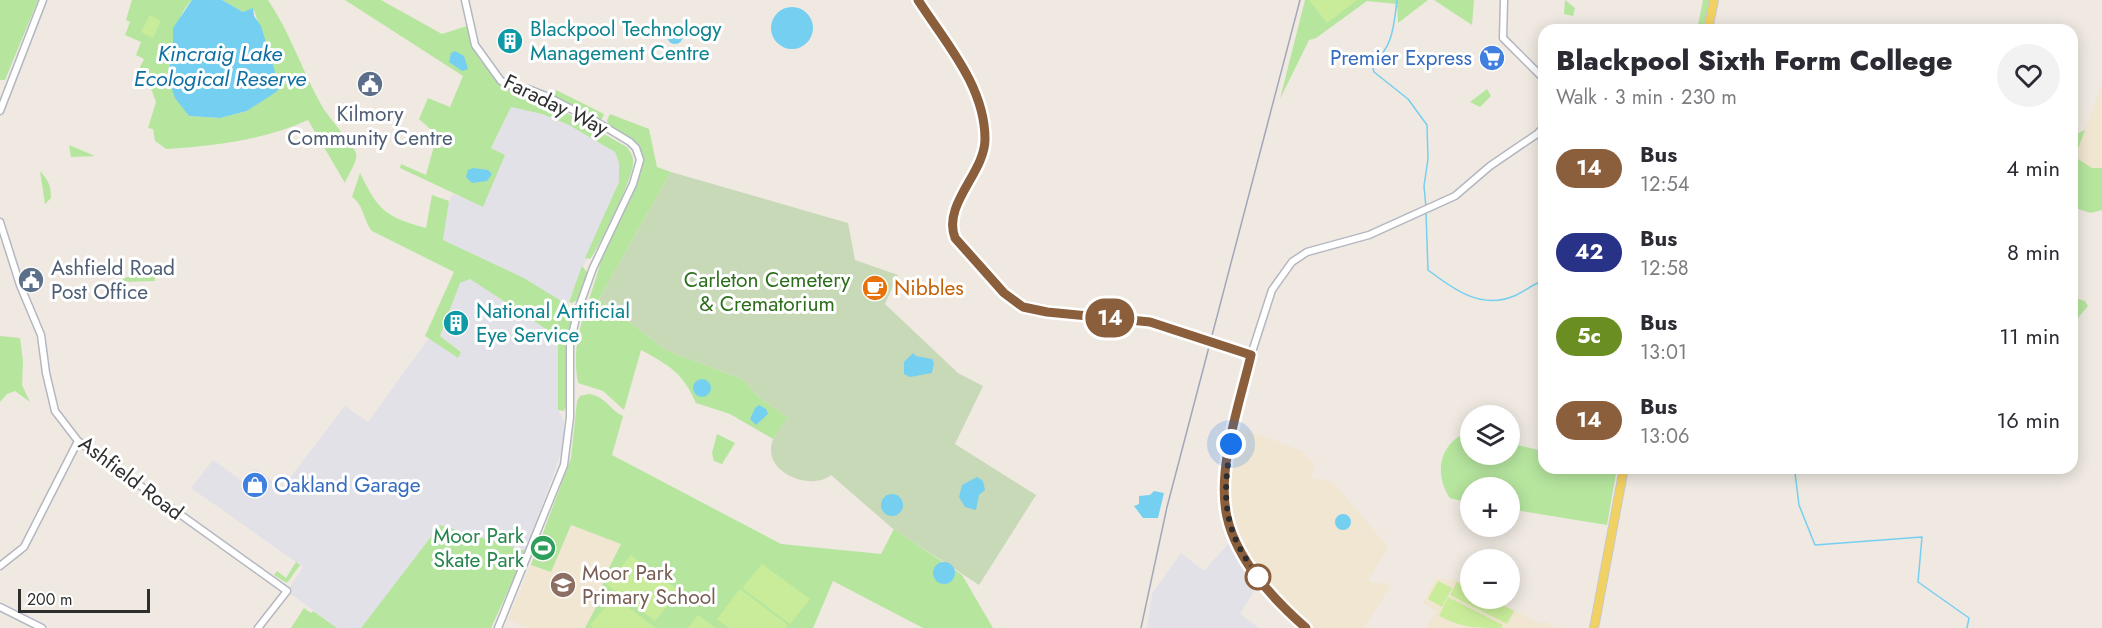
<!DOCTYPE html>
<html lang="en">
<head>
<meta charset="utf-8">
<style>
	body { margin:0; font-family:Jost,sans-serif; background:#f2f2f3; color:#2b2b33; height:100vh; display:flex; flex-direction:column; font-size:22px; white-space:nowrap }
	* { box-sizing:border-box; margin:0 }
	p { font-size:20px; color:#7c7c81 }
	.icon { flex:none; width:33px; height:33px; fill:none; stroke:currentColor; stroke-width:2; stroke-linecap:round; stroke-linejoin:round }
	.map { position:relative; flex:1; overflow:hidden }
	.details { position:absolute; left:1538px; top:24px; width:540px; height:450px; display:flex; flex-direction:column; background:#fff; border-radius:18px; box-shadow:0 3px 15px #0003 }
	.details>* { flex:none }
	.badge { padding:0 12px; border-radius:20px; font-size:21px; line-height:39px }
	.tools { position:absolute; left:1460px; top:405px; display:grid; gap:12px }
	.tools a { display:grid; place-items:center; width:60px; height:60px; border-radius:50%; background:#fff; box-shadow:0 3px 15px #0003; font-size:30px }
	.scale { position:absolute; left:18px; bottom:15px; width:132px; box-sizing:border-box; padding-left:6px; border:3px solid #2e2e2e; border-top:0; font-size:16px; line-height:21px; white-space:nowrap; color:#2e2e2e; -webkit-text-stroke:4px #fff; paint-order:stroke }
	.you { position:absolute; width:30px; height:30px; margin:-15px; border:4px solid #fff; border-radius:50%; background:#1a73e8; box-shadow:0 0 0 9px #1a73e833 }
	.map>.badge { position:absolute; translate:-50% -50%; box-shadow:0 0 0 3px #fff }
	.round { display:grid; place-items:center; flex:none; width:63px; height:63px; border-radius:32px; background:#f2f2f3 }
	.head { display:flex; align-items:center; justify-content:space-between; height:102px; padding:0 18px }
	h1 { font-size:28px; font-weight:800; line-height:45px }
	ul { padding:0; list-style:none }
	li { display:flex; align-items:center; gap:18px; height:84px; padding:0 18px }
	li div { flex:1 }
	li b { display:block; font-size:22px }
	li em { font-style:normal }
	li .badge { min-width:66px; font-weight:700; text-align:center }
	.map>svg:first-child { display:block }
</style>
</head>
<body>
<div class="map">
<svg width="2102" height="628" viewBox="0 0 2102 628">
	<rect width="100%" height="100%" fill="#efe9e1"/>
	<path fill="#e3e1e8" d="M511 107 542 114 569 125 615 152 619 163V182L567 305 524 278 443 240 449 201 453 194 483 206 505 155 491 149Z
		M471 279 558 337V410L564 421 562 450 526 551 440 525 361 628H337L287 591 303 567 191 488 213 460 245 483 256 469 282 488 345 406 368 422 429 338 457 358 461 351 440 336 460 282Z
		M1233 538 1261 580 1240 614 1259 628H1147L1152 594 1181 553 1204 571Z"/>
	<path fill="#f0e6d1" d="M2102 84V168H2092L2075 157Z
		M1234 425 1302 451 1315 464 1311 478 1333 482 1388 547 1368 581 1391 585 1364 628H1306L1283 607 1233 538 1224 488Z
		M571 525 621 544 605 576 598 603 585 628H529L508 620 531 565 551 571Z
		M1436 579 1457 580 1470 587V598L1493 599 1541 624 1543 621 1557 628H1426L1436 611 1423 603Z"/>
	<path fill="#b6e59e" d="M0 0H38L5 80H0Z
		M132 0H192C172 20 174 49 167 74L189 116 220 118 247 111 279 88 254 10 243 12 222 0H268C291 34 303 73 323 108 329 117 355 148 356 153 358 162 348 174 345 183L308 120C264 140 213 146 166 149L155 141 153 129 148 128 156 102 146 75 138 71 144 59 136 55 141 42 125 35 130 22 126 20Z
		M345 0H381L442 34 467 26 480 60 506 89 526 92 542 99 627 147C631 153 634 157 633 164 632 180 600 246 590 259L585 258 619 182V163L615 152 569 125 542 114 511 107 491 148 505 155 483 207 400 168 401 164 426 175 437 135 419 119 428 98 450 107 463 76Z
		M1305 0H1428L1398 23 1397 4 1367 1 1316 38 1309 40 1280 99Z
		M1434 0H1474L1472 25Z
		M1565 0 1575 8 1573 16 1564 14Z
		M1703 0H1710L1704 30H1697Z
		M1487 89 1491 96 1480 107 1470 102Z
		M556 90 604 114 602 119 598 120 553 96Z
		M610 114 649 129 657 167 671 172 599 299 666 350 742 379 759 397 788 418 773 439 730 414 696 403C683 373 669 365 641 350L624 410 603 391 578 383C568 331 596 296 603 248L640 165 636 148 608 125 607 120Z
		M2085 130 2075 157 2092 168H2102V210L2091 213 2072 207V136Z
		M69 145 95 156 71 157Z
		M40 171C48 180 51 185 51 198L45 204Z
		M360 173C378 210 385 217 426 228L432 195 449 201 443 240 524 278 574 309 567 341 568 400 564 411 558 410V337L470 279 460 283 440 336 461 352 458 358 425 336 454 272 372 231C363 220 364 205 352 197Z
		M155 265V281L121 282V280Z
		M582 266 588 273 580 298 572 303 569 302Z
		M2072 297 2085 301 2088 306 2073 324Z
		M0 336 20 338 23 361 22 385 30 402 15 391 7 394 0 402Z
		M589 394C605 396 610 410 623 416L612 455 781 544 881 554 894 529 962 575 993 628H923L833 581 813 628H585L598 603 605 576 621 544 571 525 551 572 531 565 571 458 577 401 580 396Z
		M1466 433 1470 434V454H1509V443L1543 451 1544 468H1617L1607 525 1509 509V488H1470V503L1450 498C1434 475 1439 444 1466 433Z
		M717 434 735 443 722 464 714 461 712 453Z
		M440 525 526 551 491 628H361Z
		M296 562 300 565 287 583 274 575 277 571 286 578Z
		M304 608 311 613 313 611 337 628H291Z"/>
	<path fill="#c8d9b8" d="M671 172 848 223 855 260 898 275 885 304 958 373 983 386 955 444 1036 495 979 585 892 528 831 475C813 490 772 476 771 451 770 438 781 428 788 418L759 397 742 379 666 350 599 299Z"/>
	<path fill="#c9ec9a" d="M1309 0H1357L1327 23Z
		M150 15 161 21 153 38 141 32Z
		M631 555 679 591 655 621 607 585Z
		M762 564 810 599 790 624 742 588Z
		M1438 581 1452 588 1442 607 1428 599Z
		M1457 582 1470 589V598L1490 599 1514 611 1507 624 1450 595Z
		M740 589 788 625 786 628H729L717 619Z
		M614 597 656 628H594L590 625Z
		M1448 597 1503 625 1501 628C1473 628 1464 628 1439 616Z
		M698 615 715 628H688Z"/>
	<path fill="#75cff0" d="M192 0H222L243 12 253 8 254 16 261 26 280 88 276 92 247 111 220 118 189 116 175 98 167 74 173 53V28Z
		M771 28a21 21 0 1 1 42 0a21 21 0 1 1-42 0Z
		M667 36a8 8 0 1 1 16 0a8 8 0 1 1-16 0Z
		M455 51 464 56 468 69 462 71 449 62 451 53Z
		M473 168 488 170 492 174 487 181 472 183 466 177 468 170Z
		M913 353 916 356 932 359 934 363 932 373 910 377 904 374V362Z
		M693 388a9 9 0 1 1 18 0a9 9 0 1 1-18 0Z
		M759 405 766 409 768 414 756 425 750 419 755 408Z
		M977 477 983 481 985 490 979 495 976 510 965 507 959 497 962 485Z
		M1154 491 1164 493 1158 518H1143L1134 506 1139 504V496L1150 495Z
		M881 505a11 11 0 1 1 22 0a11 11 0 1 1-22 0Z
		M1335 522a8 8 0 1 1 16 0a8 8 0 1 1-16 0Z
		M933 573a11 11 0 1 1 22 0a11 11 0 1 1-22 0Z"/>
	<g fill="none" stroke-linecap="round" stroke-linejoin="round">
		<path stroke="#75cff0" stroke-width="1.5" d="M1397 0C1394 25 1393 48 1372 64L1374 72 1408 99 1427 125 1428 159 1424 186 1426 208
			M1426 213 1428 270C1453 289 1481 310 1514 296 1524 292 1533 284 1544 280
			M1800 468 1795 473 1799 505 1815 545 1922 537 1918 582 1969 618 1967 628"/>
		<g stroke="#b4b7c1" stroke-width="9">
			<path id="tertiary" d="M465 0 475 45 501 81 516 88 528 89 546 96 602 125 630 142 636 148 640 160 633 184 593 268 578 310 570 343V417L564 465 498 628
				M1504 0 1503 38 1544 79
				M0 111 43 0
				M0 222 20 285 41 335 46 373 55 411 78 441 287 591 258 628
				M1251 355 1272 290 1292 262 1307 252 1369 235 1455 196 1490 166 1537 134 1544 127
				M0 566 24 547 78 441
				M0 607 42 628"/>
		</g>
		<g stroke="#b4b7c1" stroke-width="10">
			<path id="secondary" d="M918 0C941 36 992 98 985 144 980 175 943 207 955 238L1004 293 1023 307 1047 312 1151 322 1251 355C1240 402 1216 470 1227 517 1237 561 1273 599 1306 628"/>
		</g>
		<g stroke="#c9c9c9" stroke-width="10">
			<path id="primary" d="M1708 30 1714 0
				M1594 628 1624 468"/>
		</g>
		<use href="#tertiary" stroke="#fff" stroke-width="6"/>
		<use href="#secondary" stroke="#fff" stroke-width="7"/>
		<use href="#primary" stroke="#f2d163" stroke-width="8"/>
		<path stroke="#a3a6b8" stroke-width="1.5" d="M1141 628 1167 507 1300 0"/>
	</g>
	<g fill="none" stroke-linecap="round" stroke-linejoin="round">
		<g stroke="#fff" stroke-width="14">
			<path id="line" d="M918 0C945 42 985 86 985 139 985 173 942 204 955 238L1004 293 1023 307 1047 312 1150 322 1251 355C1240 402 1216 470 1227 517 1237 561 1273 599 1306 628"/>
		</g>
		<use href="#line" stroke="#8b5e3c" stroke-width="9"/>
		<path stroke="#2e2e2e" stroke-width="6" stroke-dasharray="0 10.8" d="M1231 444C1221 502 1224 533 1261 580L1258 577"/>
	</g>
	<defs>
		<g id="building-disc" transform="scale(1.35)"><circle r="9.5" fill="#0f9aa8" stroke="#fff"/><path d="M-4-6H4V6H1V3H-1V6H-4ZM-2.5-4.3h1.7v1.8h-1.7ZM.8-4.3h1.7v1.8H.8ZM-2.5-1h1.7V.8h-1.7ZM.8-1h1.7V.8H.8Z" fill="#fff"/></g>
		<g id="supermarket-disc" transform="scale(1.35)"><circle r="9.5" fill="#3f7fe0" stroke="#fff"/><path d="M-6-5.5h2.5l.6 2H6L4.5 2H-2.5L-4.4-4H-6ZM-1.5 3.2a1.3 1.3 0 1 0 .1 0ZM3 3.2a1.3 1.3 0 1 0 .1 0Z" fill="#fff"/></g>
		<g id="civic-disc" transform="scale(1.35)"><circle r="9.5" fill="#5c6f8a" stroke="#fff"/><path d="M-.6-6.5H3V-4.5H.6V-3L4-1V1h2V6H-6V1h2V-1L-.6-3ZM-1.2 2.5V6h2.4V2.5Z" fill="#fff"/></g>
		<g id="cafe-disc" transform="scale(1.35)"><circle r="9.5" fill="#e8710a" stroke="#fff"/><path d="M-5.5-4.5H6V0H3Q3 3.5 0 3.5H-2.5Q-5.5 3.5-5.5 0ZM3-3.2v2h1.7v-2ZM-6 4.5H4V6H-6Z" fill="#fff"/></g>
		<g id="shop-disc" transform="scale(1.35)"><circle r="9.5" fill="#3f7fe0" stroke="#fff"/><path d="M-5-2.5h2.3a2.7 3.5 0 0 1 5.4 0H5L5.5 6h-11ZM-1.5-2.5h3a1.5 2.3 0 0 0-3 0Z" fill="#fff"/></g>
		<g id="stadium-disc" transform="scale(1.35)"><circle r="9.5" fill="#2e9e5b" stroke="#fff"/><path d="M0-5a6.5 5 0 1 0 0 10a6.5 5 0 1 0 0-10ZM-3.5-1.8h7v3.6h-7Z" fill="#fff"/></g>
		<g id="school-disc" transform="scale(1.35)"><circle r="9.5" fill="#8d6e63" stroke="#fff"/><path d="M0-5L7-2L0 1L-7-2ZM-4 1L0 2.5L4 1V4Q0 6-4 4Z" fill="#fff"/></g>
	</defs>
	<g fill-rule="evenodd">
		<use href="#building-disc" x="510" y="41"/>
		<use href="#supermarket-disc" x="1492" y="58"/>
		<use href="#civic-disc" x="370" y="84"/>
		<use href="#civic-disc" x="31" y="280"/>
		<use href="#cafe-disc" x="875" y="288"/>
		<use href="#building-disc" x="456" y="323"/>
		<use href="#shop-disc" x="255" y="485"/>
		<use href="#stadium-disc" x="543" y="548"/>
		<use href="#school-disc" x="563" y="585"/>
	</g>
	<circle fill="#fff" stroke="#8b5e3c" stroke-width="3" cx="1258" cy="577" r="12"/>
	<g text-anchor="middle" stroke-width="6" stroke-linejoin="round" paint-order="stroke">
		<g font-size="21" fill="#0d838f" stroke="#fff" text-anchor="start">
			<text x="530" y="36">Blackpool Technology<tspan x="530" dy="24">Management Centre</tspan></text>
			<text x="476" y="318">National Artificial<tspan x="476" dy="24">Eye Service</tspan></text>
		</g>
		<g font-size="21" fill="#366cbe" stroke="#fff" text-anchor="end">
			<text x="1472" y="65">Premier Express</text>
			<text x="274" y="492" text-anchor="start">Oakland Garage</text>
		</g>
		<g font-size="21" fill="#2e2e2e" stroke="#fff">
			<text transform="translate(556 105) rotate(26)" y="7">Faraday Way</text>
			<text transform="translate(131 478) rotate(37)" y="7">Ashfield Road</text>
		</g>
		<g font-size="21" fill="#4e5e75" stroke="#fff">
			<text x="370" y="121">Kilmory<tspan x="370" dy="24">Community Centre</tspan></text>
			<text x="51" y="275" text-anchor="start">Ashfield Road<tspan x="51" dy="24">Post Office</tspan></text>
		</g>
		<g font-size="21" fill="#2c6e1b" stroke="#fff">
			<text x="767" y="287">Carleton Cemetery<tspan x="767" dy="24">&amp; Crematorium</tspan></text>
		</g>
		<g font-size="21" fill="#c56008" stroke="#fff" text-anchor="start">
			<text x="894" y="295">Nibbles</text>
		</g>
		<g font-size="21" fill="#27864d" stroke="#fff" text-anchor="end">
			<text x="524" y="543">Moor Park<tspan x="524" dy="24">Skate Park</tspan></text>
		</g>
		<g font-size="21" fill="#785e54" stroke="#fff" text-anchor="start">
			<text x="582" y="580">Moor Park<tspan x="582" dy="24">Primary School</tspan></text>
		</g>
		<g font-size="22" font-style="italic" fill="#0d6fa3" stroke="#fff">
			<text x="220" y="61">Kincraig Lake<tspan x="220" dy="25">Ecological Reserve</tspan></text>
		</g>
	</g>
</svg>
<div class="tools">
<a><svg class="icon" aria-label="layers" viewBox="0 0 24 24"><path d="M12 4l9 5-9 5-9-5zM3 14l9 5 9-5"/></svg></a>
<a>+</a>
<a>−</a>
</div>
<div class="scale">200 m</div>
<div class="you" style="left:1231px;top:444px"></div>
<b class="badge" style="left:1110px;top:318px;background:#8b5e3c;color:#fff">14</b>
<section class="details">
<div class="head"><div><h1>Blackpool Sixth Form College</h1><p>Walk · 3 min · 230 m</p></div><a class="round"><svg class="icon" aria-label="heart" viewBox="0 0 24 24"><path d="M12 20l-8-8c-3-5 5-10 8-4 3-6 11-1 8 4z"/></svg></a></div>
<ul>
<li><span class="badge" style="background:#8b5e3c;color:#fff">14</span><div><b>Bus</b><p>12:54</p></div><em>4 min</em></li>
<li><span class="badge" style="background:#283286;color:#fff">42</span><div><b>Bus</b><p>12:58</p></div><em>8 min</em></li>
<li><span class="badge" style="background:#6b8e23;color:#fff">5c</span><div><b>Bus</b><p>13:01</p></div><em>11 min</em></li>
<li><span class="badge" style="background:#8b5e3c;color:#fff">14</span><div><b>Bus</b><p>13:06</p></div><em>16 min</em></li>
</ul>
</section>
</div>
</body>
</html>
